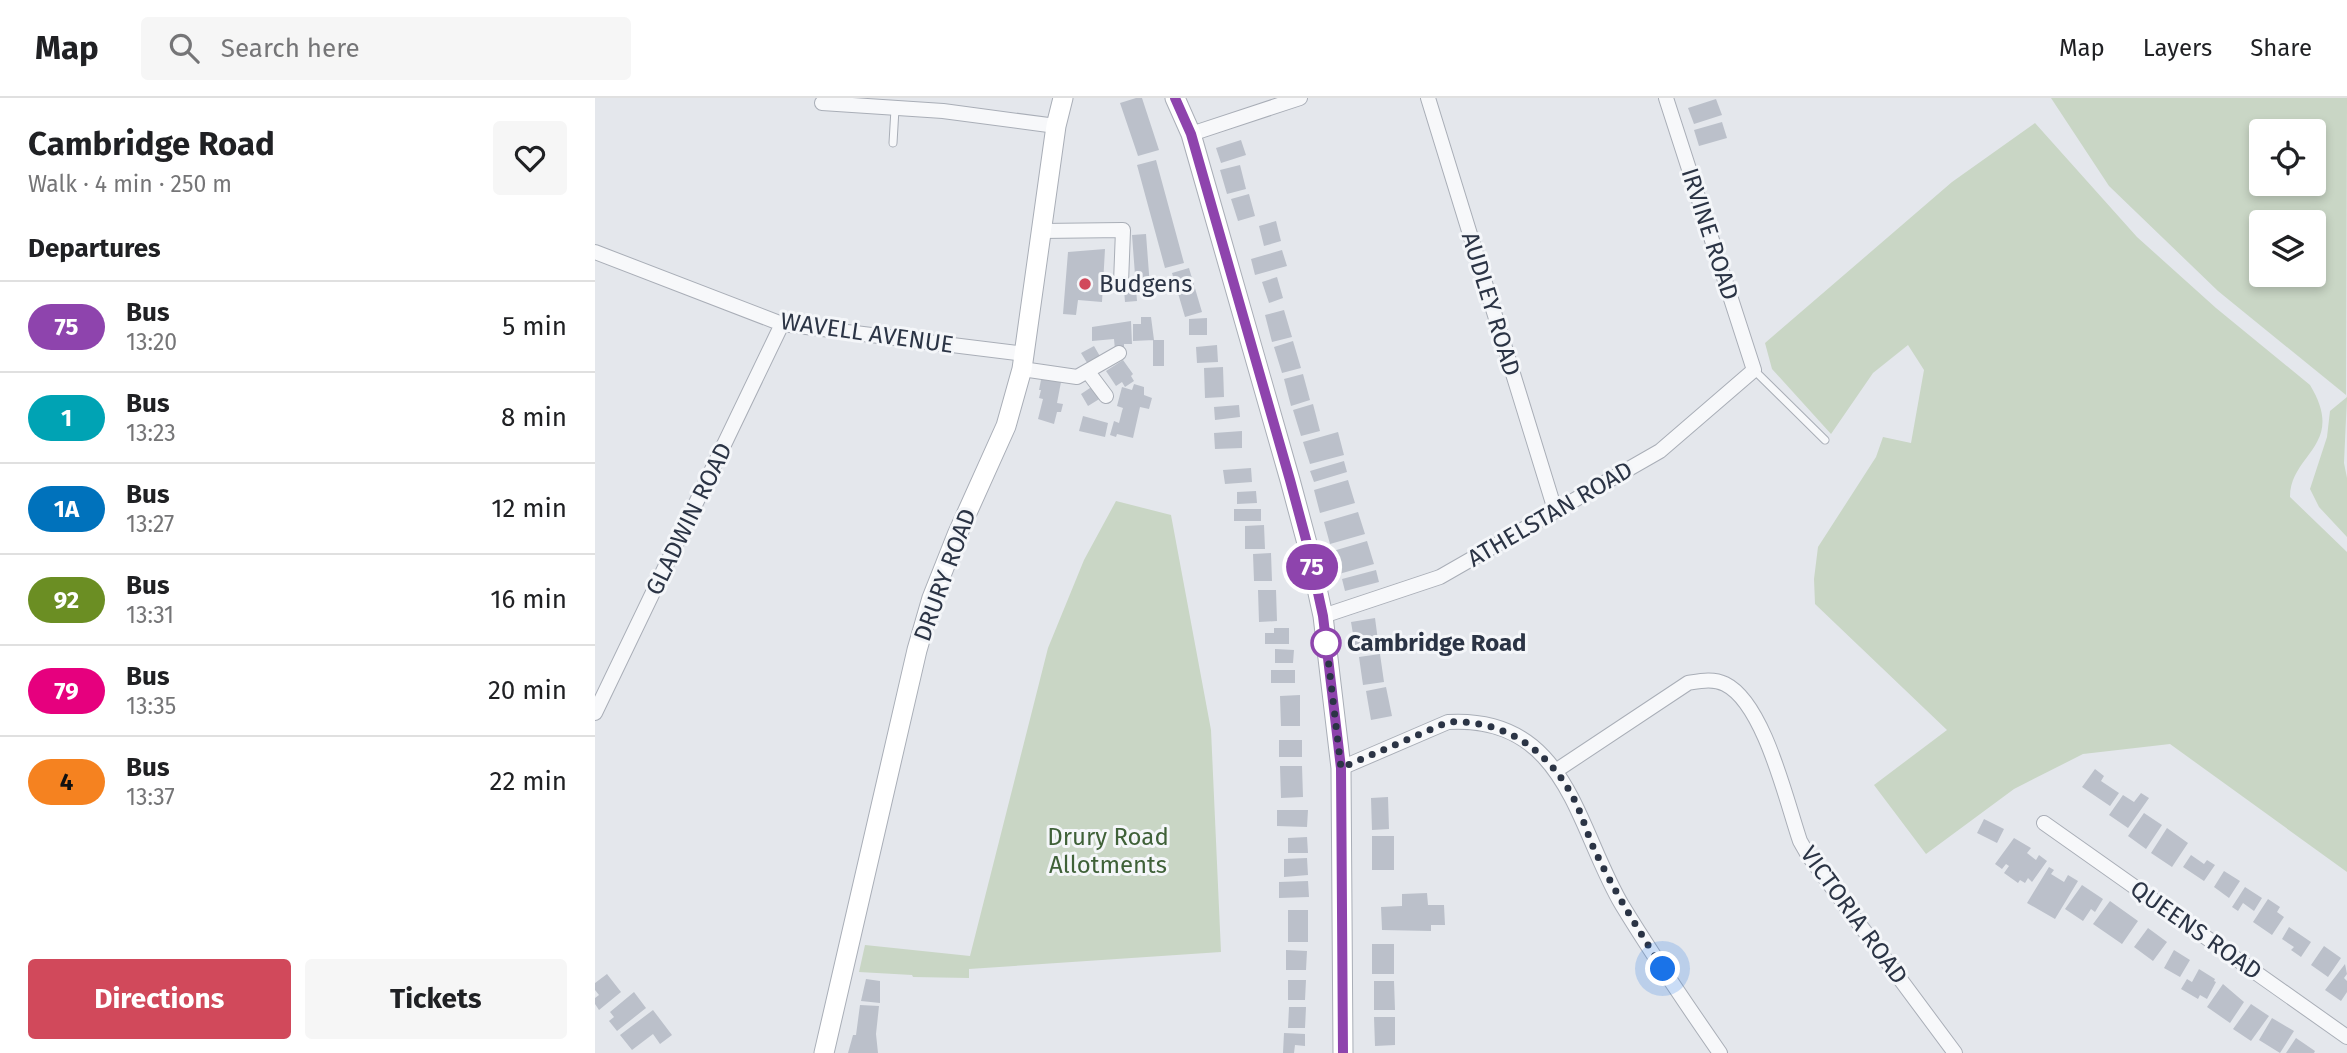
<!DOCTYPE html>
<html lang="en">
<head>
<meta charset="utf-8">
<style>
	body { margin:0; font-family:"Fira Sans",sans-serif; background:#f6f6f6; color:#202124; height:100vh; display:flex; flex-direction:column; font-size:26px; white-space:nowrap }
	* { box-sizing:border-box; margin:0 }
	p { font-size:23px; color:#757577 }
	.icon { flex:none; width:38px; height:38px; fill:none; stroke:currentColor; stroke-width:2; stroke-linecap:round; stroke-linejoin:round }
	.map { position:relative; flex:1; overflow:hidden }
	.details { display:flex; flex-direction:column; background:#fff; width:595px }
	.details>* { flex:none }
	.badge { padding:0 14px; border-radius:23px; font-size:24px; line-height:46px }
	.buttons { position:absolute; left:1654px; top:21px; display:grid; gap:14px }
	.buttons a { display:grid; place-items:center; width:77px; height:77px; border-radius:7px; background:#fff; box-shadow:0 4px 10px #0003; font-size:35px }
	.you { position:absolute; width:35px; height:35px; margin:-18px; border:5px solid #fff; border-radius:50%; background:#1a73e8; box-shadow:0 0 0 10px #1a73e833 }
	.map>.badge { position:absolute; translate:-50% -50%; box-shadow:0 0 0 4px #fff }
	h2 { padding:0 28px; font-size:26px; line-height:63px }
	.round { display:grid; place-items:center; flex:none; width:74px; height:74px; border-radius:7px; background:#f6f6f6 }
	.summary { display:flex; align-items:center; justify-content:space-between; height:119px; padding:0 28px }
	h1 { font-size:33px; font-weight:700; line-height:52px }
	.button { display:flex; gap:14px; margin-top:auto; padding:14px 28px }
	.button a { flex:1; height:80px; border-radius:7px; background:#d1495b; color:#fff; font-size:28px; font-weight:700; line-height:80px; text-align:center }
	.button a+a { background:#f6f6f6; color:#202124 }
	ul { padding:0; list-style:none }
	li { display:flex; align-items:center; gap:21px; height:91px; padding:0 28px; border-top:2px solid #e0e0e0 }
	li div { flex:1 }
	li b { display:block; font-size:26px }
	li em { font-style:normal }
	li .badge { min-width:77px; font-weight:700; text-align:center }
	header { display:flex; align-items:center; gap:42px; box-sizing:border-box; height:98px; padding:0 35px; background:#fff; border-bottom:2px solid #e0e0e0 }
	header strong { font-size:33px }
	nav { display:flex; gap:38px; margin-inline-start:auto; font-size:24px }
	.search { width:490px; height:63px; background:#f6f6f6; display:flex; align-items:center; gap:18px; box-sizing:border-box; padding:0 24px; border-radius:7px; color:#757577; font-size:26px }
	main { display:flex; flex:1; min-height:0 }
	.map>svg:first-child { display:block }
</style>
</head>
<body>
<header>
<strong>Map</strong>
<div class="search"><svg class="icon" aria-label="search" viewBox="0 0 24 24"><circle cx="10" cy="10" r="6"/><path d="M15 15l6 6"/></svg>Search here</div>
<nav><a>Map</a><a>Layers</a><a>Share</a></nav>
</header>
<main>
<section class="details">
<div class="summary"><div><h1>Cambridge Road</h1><p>Walk · 4 min · 250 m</p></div><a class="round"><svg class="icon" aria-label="heart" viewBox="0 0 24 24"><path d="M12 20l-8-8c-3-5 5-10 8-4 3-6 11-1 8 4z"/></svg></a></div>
<h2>Departures</h2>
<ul>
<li><span class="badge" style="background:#8e44ad;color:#fff">75</span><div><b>Bus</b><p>13:20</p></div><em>5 min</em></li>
<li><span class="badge" style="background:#00a3b4;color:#fff">1</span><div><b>Bus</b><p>13:23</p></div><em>8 min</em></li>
<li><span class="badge" style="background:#0072bc;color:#fff">1A</span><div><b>Bus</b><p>13:27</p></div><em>12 min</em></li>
<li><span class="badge" style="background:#6b8e23;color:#fff">92</span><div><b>Bus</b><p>13:31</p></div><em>16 min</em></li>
<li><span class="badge" style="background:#e6007e;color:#fff">79</span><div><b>Bus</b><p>13:35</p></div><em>20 min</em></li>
<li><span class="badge" style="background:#f58220;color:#111">4</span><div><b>Bus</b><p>13:37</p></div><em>22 min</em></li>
</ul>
<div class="button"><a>Directions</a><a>Tickets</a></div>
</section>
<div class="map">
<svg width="1752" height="955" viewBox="0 0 1752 955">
	<rect width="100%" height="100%" fill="#e4e7ec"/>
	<path fill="#c9d6c5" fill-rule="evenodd" d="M1456 0H1752L1751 297 1623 193 1514 88ZM1666 33H1718V86H1666ZM1666 124H1718V177H1666Z
		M1440 25 1542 139 1621 210 1715 287C1752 348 1695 355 1695 399L1752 454V774L1575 646 1488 656 1419 691 1331 756 1279 687 1352 632 1220 506 1219 481 1223 449 1281 359 1288 339 1316 345 1329 272 1313 247 1278 275 1236 336 1177 271 1170 245 1357 84Z
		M1752 299 1749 365 1752 380V439L1724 409 1715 391 1732 339 1735 313Z
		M521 403 576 417 616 632 626 854 374 871V880L318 879 317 877 264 874 270 847 375 858 453 550 489 462Z"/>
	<path fill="#bbc0ca" d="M541 0H547L564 52 543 58 525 5Z
		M1121 1 1127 17 1099 26 1093 10Z
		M1127 24 1132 40 1104 48 1099 32Z
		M646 42 651 57 626 65 621 50Z
		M561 62 589 165 570 170 542 67Z
		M645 67 651 91 632 96 625 72Z
		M654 96 660 118 643 123 636 101Z
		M681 123 686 143 669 148 664 128Z
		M551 136 555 189 541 190 537 137Z
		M510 151 507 204 483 202 481 217 468 216 473 154Z
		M687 152 692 168 660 177 656 161Z
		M594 170 607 214 590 219 577 175Z
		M682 179 688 200 674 205 667 184Z
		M541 190 542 203 530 204 529 191Z
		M689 212 697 239 677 244 670 217Z
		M546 219H556L559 242 538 243V226H546Z
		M612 220V237H594V221Z
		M536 223 537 246H529V252H520L519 241 497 243V229Z
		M558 242H569V268H558Z
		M698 243 706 270 687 275 679 249Z
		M622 247 623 264 602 265 601 249Z
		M499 248 506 260 494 268 486 255Z
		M528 262 538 276 536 278 539 283 530 289 527 284 521 288 511 273Z
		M628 269 629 299 610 300 609 270Z
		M708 276 715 302 696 308 689 281Z
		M449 280 466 284 462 305 468 306 466 314H462L459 326 443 321 448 301 444 300 446 292H444L446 282Z
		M539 286 549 289V297L557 300 554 311 545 309 538 340 522 336 521 339 515 337 519 323 524 325 527 313 528 310 522 308 527 289 537 292Z
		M498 288 506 300 493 308 486 296Z
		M718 306 725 333 706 338 698 312Z
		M644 307 645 319 620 322 619 309Z
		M488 318 513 325 510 339 484 333Z
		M647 333V350L620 351 619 335Z
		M743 334 749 357 715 366 708 344Z
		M749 363 752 374 719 384 715 373Z
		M656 370 657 384 630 386 628 372Z
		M753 382 760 405 725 415 719 392Z
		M661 393 662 405 642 406V394Z
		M639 411H666V423H639Z
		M763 414 770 436 735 446 729 424Z
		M669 427 670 451H650V428Z
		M772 443 779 466 744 476 738 453Z
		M676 455 677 483H659L658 456Z
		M781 472 784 484 750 493 747 481Z
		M663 492H681L682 523 664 524Z
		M780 520 784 550 761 554 756 524Z
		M679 530H694V546H670V535H679Z
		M680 551 699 552 698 565H680Z
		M785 556 789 584 768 587 764 559Z
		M676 572H700V585H676Z
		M791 589 797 618 776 622 771 593Z
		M705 597V628H686L685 598Z
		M684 642H707V659H684Z
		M685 668H707L708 699 686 700Z
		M1500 671 1509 678 1506 683 1524 695 1515 708 1487 689Z
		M1546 695 1554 700 1533 730 1514 717 1528 697 1539 704Z
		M793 699 794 731 777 732 776 700Z
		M682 712H713L712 729 682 728Z
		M1549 715 1567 727 1551 751 1533 738Z
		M1389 721 1409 731 1402 745 1382 735Z
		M1572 730 1593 745 1577 769 1556 755Z
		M777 738H799V772H777Z
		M712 739 713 755H693V740Z
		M1419 740 1436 750 1432 755 1441 762 1444 757 1452 763 1437 784 1433 780 1430 785 1425 782 1423 785 1409 775 1414 768 1411 766 1407 771 1400 766Z
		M1596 757 1609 766 1612 762 1620 767 1609 783 1588 769Z
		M712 760 713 777 689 779V761Z
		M1454 769 1459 772 1456 776 1469 784 1473 777 1483 783 1460 821 1432 805Z
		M1629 773 1645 783 1634 800 1619 789Z
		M713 783 714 799 684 800V784Z
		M1487 787 1508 801 1500 814 1496 811 1488 823 1470 811Z
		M1650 789 1667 800 1659 813 1648 805 1643 813 1637 809Z
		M832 795 833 807H849L850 827H836V833L787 832 786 809 807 808V796Z
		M1673 801 1685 809 1682 814 1689 819 1677 837 1658 824Z
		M1515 803 1543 823 1527 846 1498 826Z
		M693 812H713V844H693Z
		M1694 829 1716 844 1706 859 1696 852 1699 849 1687 841Z
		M1553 830 1572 844 1558 863 1539 849Z
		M777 846H799V876H777Z
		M1729 848 1746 860 1733 879 1716 867Z
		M691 852 712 853 711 872H691Z
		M1579 852 1595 862 1585 879 1569 870Z
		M1750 866 1752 876 1749 880 1752 883V894L1746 903 1730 892Z
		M1604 871 1620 881 1619 883 1621 884 1612 901 1605 897 1603 901 1586 891 1592 881 1597 884Z
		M12 876 26 894 4 912 0 906V900L4 897 0 892V885Z
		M271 881 285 883V905L266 903Z
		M693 882H711L710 902H693Z
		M779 883H799L800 912H779Z
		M1628 886 1649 904 1635 925 1612 909Z
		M39 894 51 910 22 933 14 923 19 919 15 914Z
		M1656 906 1674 918 1656 943 1638 931Z
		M265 907 284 908 281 936 283 955H253L258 937H261Z
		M694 909H711L710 930H693Z
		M58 912 77 937 65 946 58 936 37 952 25 937Z
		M779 919H800V947L780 948Z
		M1677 920 1699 933 1685 955 1664 942Z
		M689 935 710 936V948L700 947 699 955H688Z
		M1701 940 1720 953 1719 955H1691Z"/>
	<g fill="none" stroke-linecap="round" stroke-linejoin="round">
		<g stroke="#a9aeb7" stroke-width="9">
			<path id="lane" d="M298 45 300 11
				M1159 272 1230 342"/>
		</g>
		<g stroke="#a9aeb7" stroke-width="16">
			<path id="street" d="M833 0 960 412
				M227 5 348 13 461 28
				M596 36 705 0
				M447 133 528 132 526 185
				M0 154 187 226 430 256
				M427 271 482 279 524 255
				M493 274 511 298
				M728 518 845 479 1065 353 1159 272 1071 0
				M0 615 187 226
				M746 670 853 624C972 617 981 729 1027 807 1058 858 1091 906 1125 955
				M962 672 1093 585C1105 583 1118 580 1130 586 1169 605 1191 702 1205 743L1213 757 1360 955
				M1449 725 1752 939"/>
		</g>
		<g stroke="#a9aeb7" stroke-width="21">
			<path id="secondary" d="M580 0 596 36 695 382 713 449 728 518 746 670 748 955
				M229 955 322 552 337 500 362 437 411 328 427 271 461 28 468 0"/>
		</g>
		<use href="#lane" stroke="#f7f8fa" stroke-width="7"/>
		<use href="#street" stroke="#f7f8fa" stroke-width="14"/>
		<use href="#secondary" stroke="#fff" stroke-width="19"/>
	</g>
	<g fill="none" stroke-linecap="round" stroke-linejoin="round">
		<g stroke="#fff" stroke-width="16">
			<path id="line" d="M580 0 596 36 695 382 713 449 728 518 746 670 748 955"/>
		</g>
		<use href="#line" stroke="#8e44ad" stroke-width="10"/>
		<path stroke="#2b3445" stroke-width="7" stroke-dasharray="0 12.6" d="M731 545V543L746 670 853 624C911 621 956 654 981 705 989 722 994 742 1003 759 1022 798 1045 834 1068 871"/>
	</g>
	<circle fill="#d1495b" stroke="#f4f6f9" stroke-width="2.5" cx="490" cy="186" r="7"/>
	<circle fill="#fff" stroke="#8e44ad" stroke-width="3.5" cx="731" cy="545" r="14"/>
	<g text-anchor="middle" stroke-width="6" stroke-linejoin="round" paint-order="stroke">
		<g font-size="24" fill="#2b3445" stroke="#f4f6f9">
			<text transform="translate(1115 136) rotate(72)" y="8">IRVINE ROAD</text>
			<text transform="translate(896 206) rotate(73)" y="8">AUDLEY ROAD</text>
			<text transform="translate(272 235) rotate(8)" y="8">WAVELL AVENUE</text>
			<text transform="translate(955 416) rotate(-30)" y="8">ATHELSTAN ROAD</text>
			<text transform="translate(94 421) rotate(-64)" y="8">GLADWIN ROAD</text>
			<text transform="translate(350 477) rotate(-70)" y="8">DRURY ROAD</text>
			<text transform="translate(1259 817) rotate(54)" y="8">VICTORIA ROAD</text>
			<text transform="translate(1601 832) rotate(35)" y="8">QUEENS ROAD</text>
		</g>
		<g font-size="24" fill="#2b3445" stroke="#f4f6f9" text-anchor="start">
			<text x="504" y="194">Budgens</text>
		</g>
		<g font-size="24" font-weight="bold" fill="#2b3445" stroke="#f4f6f9" text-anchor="start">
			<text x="752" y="553">Cambridge Road</text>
		</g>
		<g font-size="24" fill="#3f6138" stroke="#f4f6f9">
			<text x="513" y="747">Drury Road<tspan x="513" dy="28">Allotments</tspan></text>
		</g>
	</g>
</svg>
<div class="buttons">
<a><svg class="icon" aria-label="locate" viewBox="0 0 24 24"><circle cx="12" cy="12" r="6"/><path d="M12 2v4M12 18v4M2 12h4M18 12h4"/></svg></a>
<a><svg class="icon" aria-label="layers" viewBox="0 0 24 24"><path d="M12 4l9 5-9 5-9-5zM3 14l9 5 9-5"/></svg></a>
</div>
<div class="you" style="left:1068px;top:871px"></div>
<b class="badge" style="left:717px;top:469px;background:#8e44ad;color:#fff">75</b>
</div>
</main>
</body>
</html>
